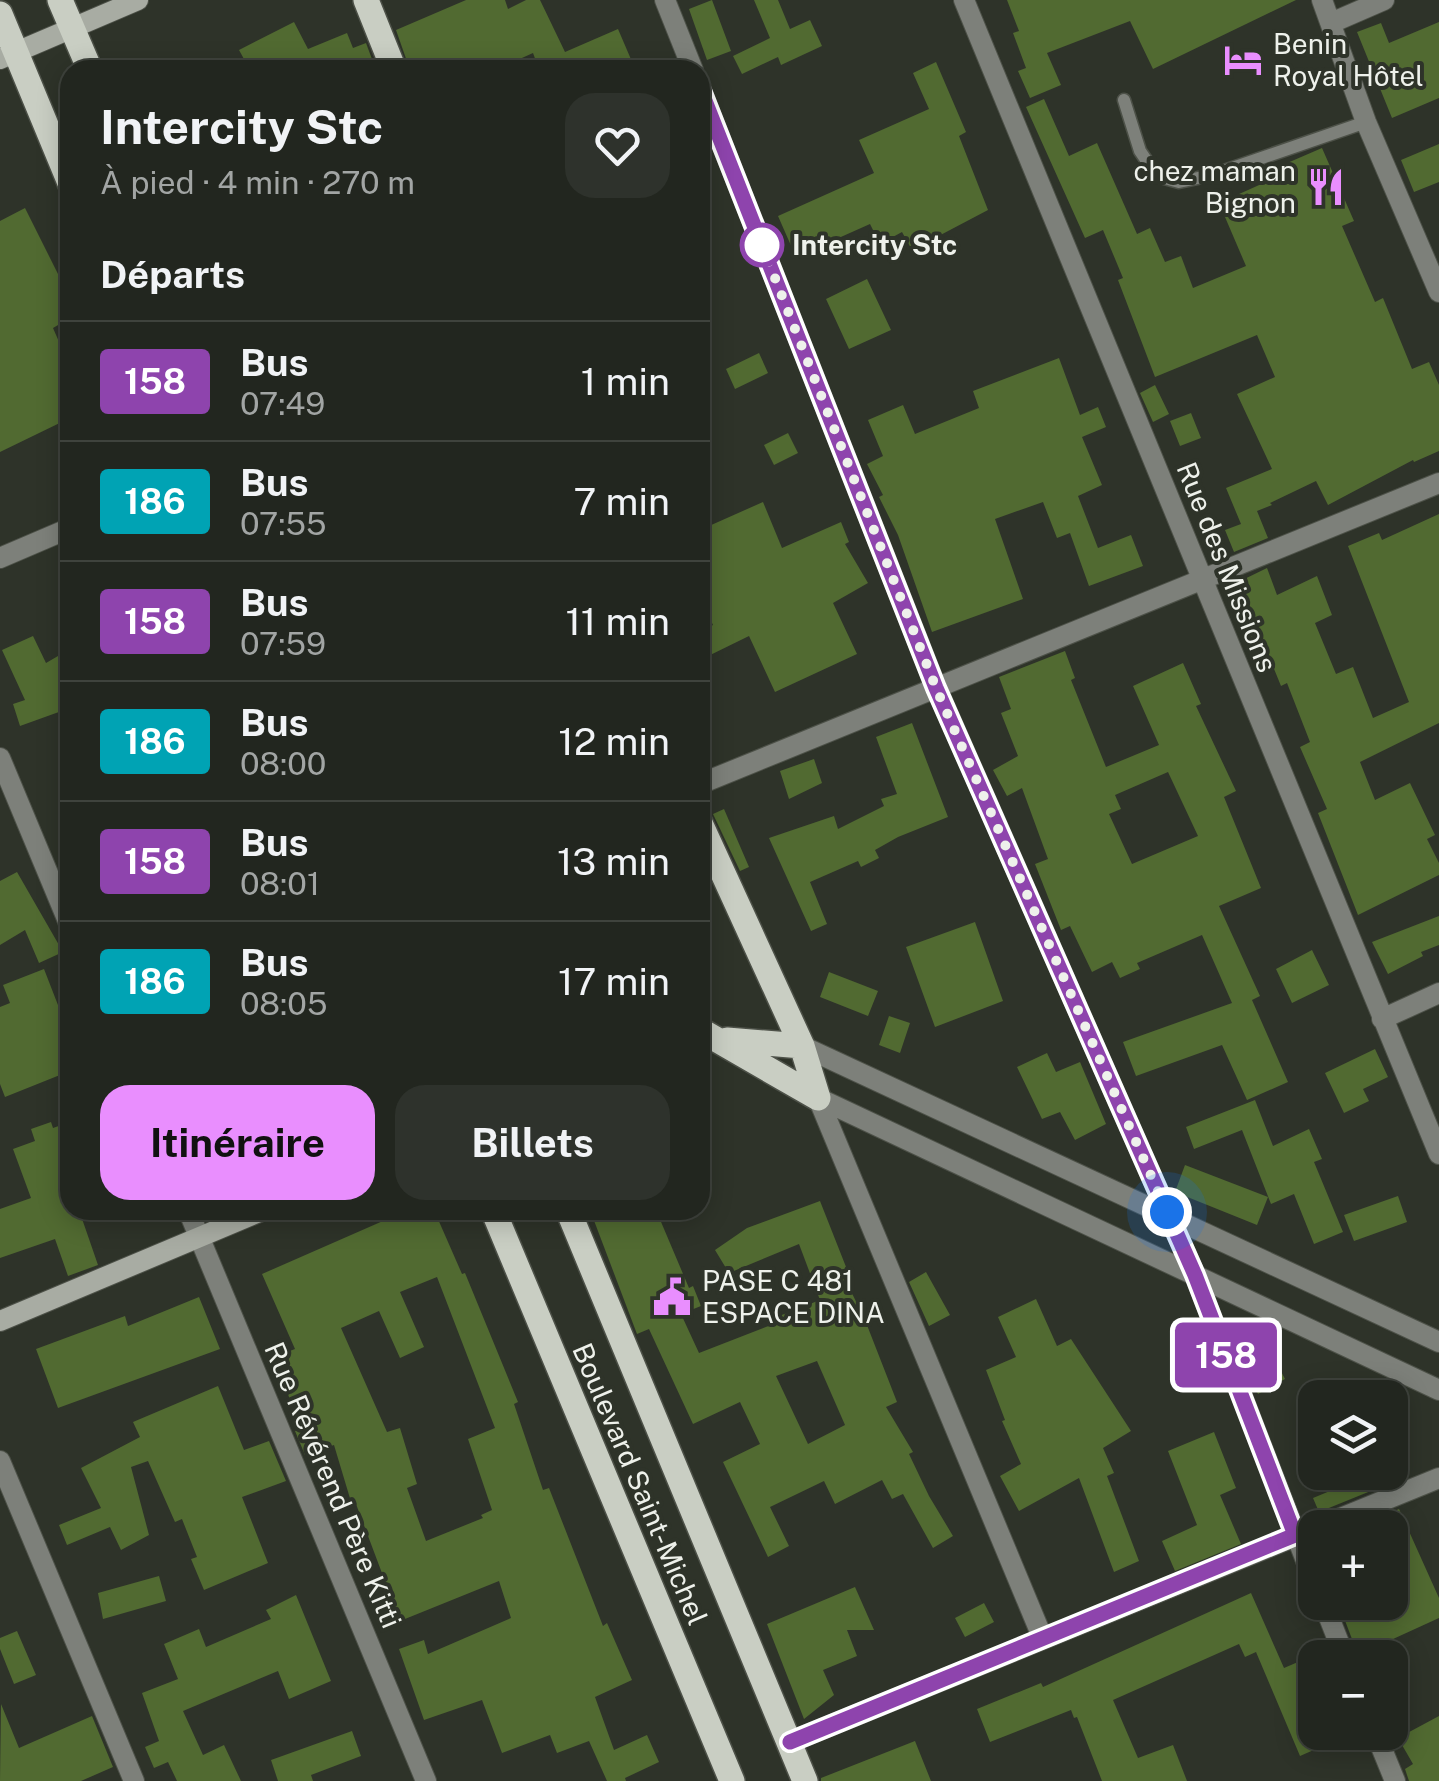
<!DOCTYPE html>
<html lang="fr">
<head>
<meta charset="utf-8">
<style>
	body { margin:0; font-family:"Public Sans",sans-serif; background:#2e322c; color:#f1f3f6; height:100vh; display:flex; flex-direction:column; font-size:38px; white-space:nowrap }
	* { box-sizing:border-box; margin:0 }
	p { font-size:32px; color:#a2a5a4 }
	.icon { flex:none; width:55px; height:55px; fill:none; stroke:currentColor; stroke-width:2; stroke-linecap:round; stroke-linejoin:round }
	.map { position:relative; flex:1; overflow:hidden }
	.drawer { position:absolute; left:60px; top:60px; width:650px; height:1160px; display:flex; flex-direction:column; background:#22261f; border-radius:30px; box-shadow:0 5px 25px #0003,0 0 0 2px #3f433d }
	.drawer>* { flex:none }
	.badge { padding:0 20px; border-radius:8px; font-size:35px; line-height:65px }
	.fabs { position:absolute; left:1298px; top:1380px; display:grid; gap:20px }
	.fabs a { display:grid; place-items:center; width:110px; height:110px; border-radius:20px; background:#22261f; box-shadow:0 5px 25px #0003,0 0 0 2px #3f433d; font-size:50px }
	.you { position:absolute; width:50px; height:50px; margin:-25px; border:8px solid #fff; border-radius:50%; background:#1a73e8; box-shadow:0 0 0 15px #1a73e833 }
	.map>.badge { position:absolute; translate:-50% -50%; box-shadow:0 0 0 5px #fff }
	h2 { padding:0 40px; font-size:38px; line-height:90px }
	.round { display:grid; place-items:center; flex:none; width:105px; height:105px; border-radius:30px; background:#2e322c }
	.headline { display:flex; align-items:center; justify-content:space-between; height:170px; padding:0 40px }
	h1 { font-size:48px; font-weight:700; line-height:75px }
	.button { display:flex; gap:20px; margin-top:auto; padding:20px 40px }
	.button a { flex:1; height:115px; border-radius:30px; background:#e98efe; color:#111; font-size:40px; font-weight:700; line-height:115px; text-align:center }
	.button a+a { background:#2e322c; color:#f1f3f6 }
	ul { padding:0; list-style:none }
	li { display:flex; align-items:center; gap:30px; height:120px; padding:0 40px; border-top:2px solid #3f433d }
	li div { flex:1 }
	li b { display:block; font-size:38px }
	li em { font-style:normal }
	li .badge { min-width:110px; font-weight:700; text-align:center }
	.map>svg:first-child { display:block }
</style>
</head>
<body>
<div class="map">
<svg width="1439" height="1781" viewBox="0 0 1439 1781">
	<rect width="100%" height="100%" fill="#2e3329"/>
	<path fill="#516a31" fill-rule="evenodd" d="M466 0H505L508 9 526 0H540L565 52 618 29 633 64 619 70H525L537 64 533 53 495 70H410L396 30Z
		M712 0 731 51 707 60 689 9Z
		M754 0H778L790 29 810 20 822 46 781 65 778 57 742 74 733 56 770 38Z
		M1007 0H1296L1153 69 1130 21 1047 53 1061 85 1030 98 1018 71 1026 68 1013 33 1019 31Z
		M294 22 308 49 347 33 353 48 366 43 376 70H250L239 50Z
		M1439 22V98L1392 118 1357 32 1381 23 1389 43Z
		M936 62 966 132 959 136 988 210 912 250 902 232 880 244 870 224 796 257 778 216 874 173 859 140 929 109 913 73Z
		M1044 99 1069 156 1097 143 1137 234 1150 228 1165 262 1181 256 1193 288 1246 266 1219 203 1275 178 1271 170 1322 148 1354 221 1342 226 1375 302 1383 298 1412 369 1429 362 1439 385V451L1414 462 1413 460 1328 505 1316 481 1270 503 1272 505 1257 511 1268 538 1234 552 1225 530 1241 524 1226 488 1272 469 1237 394 1275 377 1257 335 1155 377 1118 280 1123 278 1103 230 1085 238 1026 107Z
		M1439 144V182L1414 192 1401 160Z
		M25 208 70 298V318L53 328 70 367V418L0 452V221Z
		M867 279 891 330 849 349 826 299Z
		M759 353 768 373 735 389 726 369Z
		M1059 358 1080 415 1098 407 1106 427 1082 437 1102 485 1078 496 1098 548 1131 535 1143 566 1089 586 1070 533 1057 538 1043 502 995 519 1023 599 932 632 898 535 879 497 883 495 867 464 883 456 868 420 903 405 915 434 979 408 973 391Z
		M1155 385 1169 414 1153 422 1140 393Z
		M1191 413 1201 438 1180 446 1170 421Z
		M788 433 798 453 774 465 764 445Z
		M763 502 782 548 841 522 849 542 845 544 868 583 833 603 857 654 775 692 749 636 700 660V632L713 625 700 597V530Z
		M1439 514V723L1360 762 1375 800 1410 783 1435 835 1427 839 1439 863V875L1358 915 1318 813 1327 809 1300 747 1310 742 1287 683 1281 686 1261 637 1247 642 1224 589 1267 568 1277 595 1317 576 1332 615 1315 623 1336 674 1353 667 1373 718 1409 702 1348 546 1379 533 1382 540Z
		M33 636 46 663 70 649V708L20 726 13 704 25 700 2 650Z
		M1065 651 1075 678 1071 680 1106 767 1159 745 1133 686 1183 663 1201 704 1196 706 1236 791 1224 797 1261 888 1219 906 1260 996 1252 1000 1288 1082 1247 1100 1222 1045 1136 1076 1123 1042 1232 1003 1202 935 1137 963 1140 969 1120 978 1112 962 1092 972 1070 926 1061 930 1035 864 1048 859 1022 788 1007 796 993 770 1018 756 1001 713 1011 709 999 677ZM1168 772 1198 836 1132 864 1109 814 1121 809 1115 795Z
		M912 723 948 817 898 837 875 850 879 858 861 867 858 861 810 882 827 924 811 931 769 838 834 816 838 829 884 806 881 799 897 794 876 737Z
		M814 759 822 783 789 799 780 771Z
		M724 809 749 867 740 871 713 814Z
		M17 872 63 952 39 963 25 930 0 945V881Z
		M1439 916V945L1421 952 1423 956 1388 974 1372 942Z
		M975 922 1003 1001 935 1027 906 947Z
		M1312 950 1329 985 1292 1003 1276 969Z
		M44 969 70 1036V1071L5 1097 0 1084V1007L10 1003 3 985Z
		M829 972 878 991 868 1016 820 997Z
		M889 1016 910 1023 900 1053 879 1045Z
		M1375 1049 1388 1077 1363 1089 1369 1101 1344 1113 1325 1073Z
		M1047 1053 1056 1072 1080 1062 1106 1124 1075 1140 1060 1112 1042 1119 1017 1067Z
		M1255 1100 1273 1146 1309 1129 1322 1159 1314 1162 1343 1232 1314 1244 1294 1194 1271 1204 1242 1130 1194 1149 1186 1127Z
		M51 1122 53 1128 70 1122V1210H79L98 1265 68 1276 55 1239 0 1258V1209L31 1198 13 1149 35 1141 31 1129Z
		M1185 1165 1268 1197 1257 1225 1175 1192Z
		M1398 1196 1407 1222 1354 1241 1344 1215Z
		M820 1201 850 1277 845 1279 865 1320 897 1402 886 1407 913 1452 909 1454 929 1496 953 1536 933 1548 903 1494 892 1499 882 1480 835 1504 824 1481 770 1507 789 1546 768 1557 723 1462 760 1444 740 1402 693 1424 649 1329 637 1334 590 1210H656L689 1288 693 1286 701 1306 681 1314 699 1353 771 1325 769 1320 820 1300 799 1244 729 1273 715 1250 747 1228ZM817 1361 845 1425 808 1444 776 1376Z
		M408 1210H434L462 1274 465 1273 518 1402 514 1404 543 1490 549 1488 603 1626 607 1623 632 1680 595 1697 614 1750 647 1735 659 1762 625 1778 626 1781H607L589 1741 557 1753 550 1735 502 1753 482 1700 424 1720 399 1649 424 1640 428 1654 511 1618 499 1581 400 1621 356 1504 352 1505 334 1445 305 1455 295 1431 301 1429 274 1357 295 1349 262 1274ZM437 1277 495 1428 468 1439 492 1510 481 1515 483 1518 426 1541 407 1488 417 1484 400 1428 387 1432 341 1328 379 1311 400 1358 424 1347 400 1292Z
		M926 1272 950 1315 929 1326 909 1282Z
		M199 1297 220 1349 58 1408 36 1349 125 1316 128 1326Z
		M1036 1299 1057 1346 1071 1339 1131 1431 1103 1448 1114 1473 1107 1476 1139 1561 1114 1572 1079 1478 1019 1511 1000 1476 1021 1464 1002 1421 1005 1420 986 1370 1016 1357 998 1317Z
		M1273 1356 1285 1379 1258 1394 1247 1371Z
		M218 1386 244 1450 269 1441 286 1481 242 1497 268 1563 204 1590 191 1559 197 1557 182 1519 175 1522 148 1461 131 1467 149 1535 121 1550 110 1527 67 1545 59 1525 101 1508 81 1468 140 1437 133 1422Z
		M1214 1432 1236 1488 1220 1495 1241 1544 1175 1571 1162 1541 1197 1525 1168 1451Z
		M1376 1472H1383L1388 1484 1319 1512 1313 1498Z
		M1399 1509 1439 1598V1618L1358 1655 1338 1602H1390V1513Z
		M159 1576 166 1601 103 1619 98 1593Z
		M855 1587 874 1630H847L857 1656 823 1670 834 1695 804 1719 767 1624Z
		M1251 1593 1284 1668 1298 1662 1315 1701V1732H1355L1300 1756 1256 1652 1245 1657 1239 1644 1113 1700 1138 1758 1173 1745 1187 1781H1102L1077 1717 1074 1718 1071 1710 990 1742 977 1709 1041 1683 1043 1687Z
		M296 1595 331 1681 289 1699 278 1671 183 1711 203 1755 224 1745 241 1781H177L168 1762 154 1768 145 1747 159 1741 142 1693 178 1679 164 1644 199 1629 206 1647 271 1619 266 1610Z
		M984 1603 994 1622 965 1637 955 1618Z
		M17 1631 36 1675 14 1684 0 1649V1638Z
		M1 1704 19 1748 92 1716 113 1767 81 1781H0Z
		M1439 1716V1781H1409L1405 1769 1413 1764 1398 1738Z
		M352 1731 361 1756 311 1775 313 1781H278L271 1760Z
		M915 1741 931 1781H821V1778Z"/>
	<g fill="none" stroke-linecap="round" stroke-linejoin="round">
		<g stroke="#4d5148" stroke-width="15">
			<path id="lane" d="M1124 100 1140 151 1157 176 1179 182 1212 175 1366 122"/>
		</g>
		<g stroke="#4d5148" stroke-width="22">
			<path id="street" d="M665 0 693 70
				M964 0 1439 1154
				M1322 0 1366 122 1439 292
				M1331 23 1384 0
				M700 88 936 687 1195 1275 1315 1584
				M0 558 70 528
				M0 758 70 926
				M700 784 1439 483
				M1382 1019 1439 993
				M802 1046 1439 1342
				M818 1098 1439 1390
				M818 1098 1043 1639
				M188 1210 426 1781
				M0 1461 134 1781
				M1323 1602 1345 1658
				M1375 1732 1395 1781
				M790 1742 1439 1478"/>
		</g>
		<g stroke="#4d5148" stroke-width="22">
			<path id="secondary" d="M0 59 138 0
				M0 1321 264 1210"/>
		</g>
		<g stroke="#4d5148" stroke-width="28">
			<path id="primary" d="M60 0 90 70
				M366 0 394 70
				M0 14 70 183
				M700 823 802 1046 818 1098
				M700 1030 818 1098
				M727 1040 802 1046
				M493 1210 732 1781
				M568 1210 805 1781"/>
		</g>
		<use href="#lane" stroke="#7d807a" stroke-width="12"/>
		<use href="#street" stroke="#7d807a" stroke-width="20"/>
		<use href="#secondary" stroke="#a8aca3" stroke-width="20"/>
		<use href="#primary" stroke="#c9cec3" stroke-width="25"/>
	</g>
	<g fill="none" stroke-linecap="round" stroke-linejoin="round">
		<g stroke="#fff" stroke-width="22">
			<path id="line" d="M700 88 936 688 1195 1275 1295 1535 790 1742"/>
		</g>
		<use href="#line" stroke="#8e44ad" stroke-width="15"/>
		<path stroke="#eef1eb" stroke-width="10" stroke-dasharray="0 18" d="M762 245 936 688 1167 1212"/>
	</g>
	<defs>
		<g id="hotel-bare" transform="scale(3)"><path d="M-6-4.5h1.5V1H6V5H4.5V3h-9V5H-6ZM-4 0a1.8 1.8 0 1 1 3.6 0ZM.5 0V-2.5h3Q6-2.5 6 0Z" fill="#e98efe" stroke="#2e3329" stroke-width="2.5" paint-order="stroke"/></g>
		<g id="restaurant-bare" transform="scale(3)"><path d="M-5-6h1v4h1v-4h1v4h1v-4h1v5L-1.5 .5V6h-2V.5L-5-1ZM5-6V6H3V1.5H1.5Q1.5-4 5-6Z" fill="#e98efe" stroke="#2e3329" stroke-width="2.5" paint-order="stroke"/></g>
		<g id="civic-bare" transform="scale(3)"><path d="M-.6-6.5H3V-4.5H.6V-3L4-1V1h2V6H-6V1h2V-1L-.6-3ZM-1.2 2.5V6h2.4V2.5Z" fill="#e98efe" stroke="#2e3329" stroke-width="2.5" paint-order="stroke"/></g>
	</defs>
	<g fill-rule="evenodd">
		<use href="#hotel-bare" x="1243" y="60"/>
		<use href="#restaurant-bare" x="1326" y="187"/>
		<use href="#civic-bare" x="672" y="1297"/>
	</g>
	<circle fill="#fff" stroke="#8e44ad" stroke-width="5" cx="762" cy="245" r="20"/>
	<g text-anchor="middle" stroke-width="8" stroke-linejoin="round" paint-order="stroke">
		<g font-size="28" fill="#eef1eb" stroke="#2e3329" text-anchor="start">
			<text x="1273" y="54">Benin<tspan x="1273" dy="32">Royal Hôtel</tspan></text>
			<text x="1296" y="181" text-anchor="end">chez maman<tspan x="1296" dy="32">Bignon</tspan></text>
			<text x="702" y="1291">PASE C 481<tspan x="702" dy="32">ESPACE DINA</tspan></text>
		</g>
		<g font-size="28" font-weight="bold" fill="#eef1eb" stroke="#2e3329" text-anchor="start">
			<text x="792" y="255">Intercity Stc</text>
		</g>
		<g font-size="28" fill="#eef1eb" stroke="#2e3329">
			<text transform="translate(1227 567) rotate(68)" y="10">Rue des Missions</text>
			<text transform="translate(640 1484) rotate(67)" y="10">Boulevard Saint-Michel</text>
			<text transform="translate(333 1485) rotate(67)" y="10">Rue Révérend Père Kitti</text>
		</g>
	</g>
</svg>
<div class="fabs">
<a><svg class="icon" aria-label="layers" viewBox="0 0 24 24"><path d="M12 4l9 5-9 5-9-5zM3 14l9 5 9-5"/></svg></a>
<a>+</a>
<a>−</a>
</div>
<div class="you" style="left:1167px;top:1212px"></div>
<b class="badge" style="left:1226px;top:1355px;background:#8e44ad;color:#fff">158</b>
<section class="drawer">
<div class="headline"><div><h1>Intercity Stc</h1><p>À pied · 4 min · 270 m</p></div><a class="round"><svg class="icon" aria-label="heart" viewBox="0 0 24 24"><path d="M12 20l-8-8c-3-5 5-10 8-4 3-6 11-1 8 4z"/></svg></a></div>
<h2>Départs</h2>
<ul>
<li><span class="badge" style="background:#8e44ad;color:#fff">158</span><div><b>Bus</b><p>07:49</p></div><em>1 min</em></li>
<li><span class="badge" style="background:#00a3b4;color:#fff">186</span><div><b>Bus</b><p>07:55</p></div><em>7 min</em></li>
<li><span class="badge" style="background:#8e44ad;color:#fff">158</span><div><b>Bus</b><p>07:59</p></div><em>11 min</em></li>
<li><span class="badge" style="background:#00a3b4;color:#fff">186</span><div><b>Bus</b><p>08:00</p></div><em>12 min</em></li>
<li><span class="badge" style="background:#8e44ad;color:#fff">158</span><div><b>Bus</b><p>08:01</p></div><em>13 min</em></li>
<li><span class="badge" style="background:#00a3b4;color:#fff">186</span><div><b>Bus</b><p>08:05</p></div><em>17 min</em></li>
</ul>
<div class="button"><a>Itinéraire</a><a>Billets</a></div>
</section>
</div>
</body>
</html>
